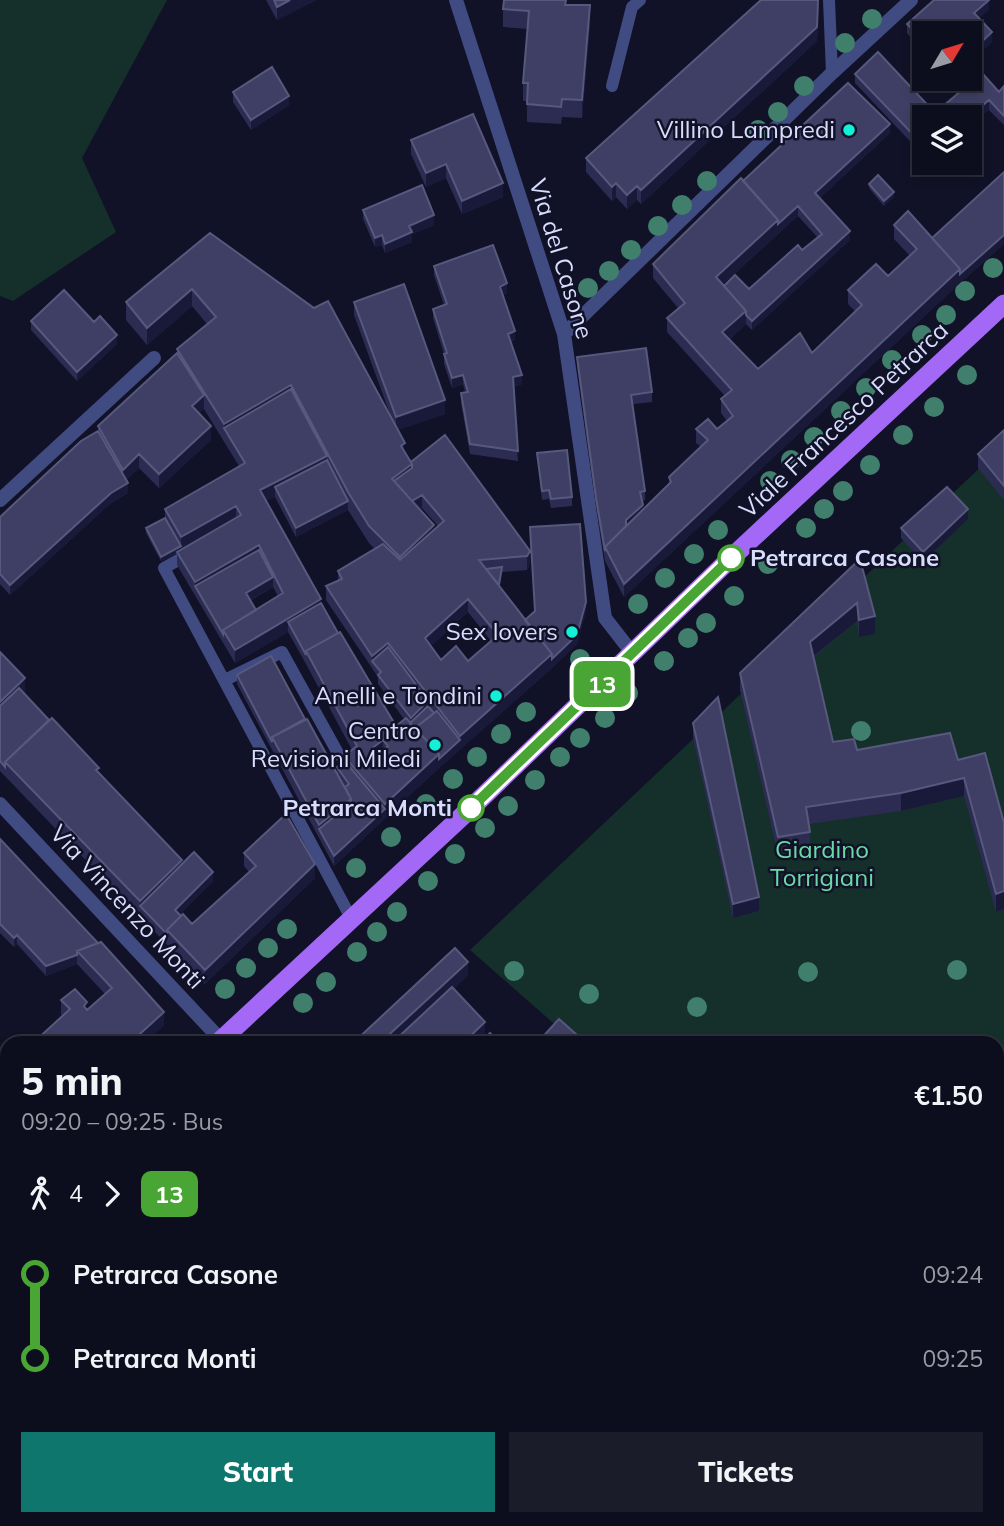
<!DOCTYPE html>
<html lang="en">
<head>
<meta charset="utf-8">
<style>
	body { margin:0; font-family:Mulish,sans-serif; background:#1b1c2a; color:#f1f3f6; height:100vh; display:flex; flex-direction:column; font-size:26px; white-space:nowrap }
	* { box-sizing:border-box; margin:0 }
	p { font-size:23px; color:#9a9ca4 }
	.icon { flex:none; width:38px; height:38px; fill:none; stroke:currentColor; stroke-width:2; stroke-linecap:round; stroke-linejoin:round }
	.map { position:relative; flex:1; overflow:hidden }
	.details { position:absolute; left:0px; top:1036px; width:1004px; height:490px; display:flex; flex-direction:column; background:#0d0e1d; border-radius:21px 21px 0 0; box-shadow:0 4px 10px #0003,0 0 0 2px #2d2e3b }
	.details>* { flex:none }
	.badge { padding:0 14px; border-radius:10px; font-size:24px; line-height:46px }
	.needle { width:46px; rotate:52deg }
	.buttons { position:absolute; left:912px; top:21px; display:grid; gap:14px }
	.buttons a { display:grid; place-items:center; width:70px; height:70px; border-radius:0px; background:#0d0e1d; box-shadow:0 4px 10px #0003,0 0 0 2px #2d2e3b; font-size:35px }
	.map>.badge { position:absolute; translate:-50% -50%; box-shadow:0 0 0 4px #fff }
	.legs { display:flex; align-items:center; gap:10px; height:77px; padding:0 21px; font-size:23px }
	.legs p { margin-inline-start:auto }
	.head { display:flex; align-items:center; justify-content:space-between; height:119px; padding:0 21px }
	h1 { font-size:38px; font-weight:800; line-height:52px }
	.button { display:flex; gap:14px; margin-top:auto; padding:14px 21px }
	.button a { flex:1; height:80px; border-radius:0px; background:#0f766e; color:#fff; font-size:28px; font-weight:800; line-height:80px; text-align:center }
	.button a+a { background:#1b1c2a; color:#f1f3f6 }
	ul { padding:0 21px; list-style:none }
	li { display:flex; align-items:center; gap:24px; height:84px; font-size:26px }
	li i { display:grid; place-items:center; width:10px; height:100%; margin:0 9px; background:currentColor }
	li i::after { content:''; width:18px; height:18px; margin:-9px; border:5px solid; border-radius:50%; background:#0d0e1d }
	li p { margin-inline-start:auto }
	li:first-child i { background:linear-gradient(#0000 50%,currentColor 0) }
	li:last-child i { background:linear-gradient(currentColor 50%,#0000 0) }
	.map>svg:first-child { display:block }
</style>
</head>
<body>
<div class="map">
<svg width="1004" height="1526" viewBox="0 0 1004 1526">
	<rect width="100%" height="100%" fill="#111227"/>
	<path fill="#15302a" d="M0 0H167L82 158 116 232 13 301 0 296Z
		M1004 445V1239L998 1241V1043H576L470 950Z"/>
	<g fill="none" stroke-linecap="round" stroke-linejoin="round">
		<path stroke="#404b82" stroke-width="12" d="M829 0 832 73
			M612 86 632 7 640 0
			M191 553 164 568 351 918
			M225 680 282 652 339 755"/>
		<path stroke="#404b82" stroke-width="14" d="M456 0 564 334 605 618 633 654
			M564 334 832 73 911 0
			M0 500 154 358
			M0 804 221 1040
			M998 1313 1004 1324
			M252 1526 276 1519"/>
		<path stroke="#a368f5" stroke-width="19" d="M218 1043 471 808 731 558 1004 304
			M0 1241 7 1234"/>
	</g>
	<g fill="#417f6d">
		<circle cx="872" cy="19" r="10"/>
		<circle cx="845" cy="43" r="10"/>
		<circle cx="804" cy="86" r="10"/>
		<circle cx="778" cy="112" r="10"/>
		<circle cx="758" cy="130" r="10"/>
		<circle cx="707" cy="181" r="10"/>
		<circle cx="682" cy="205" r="10"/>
		<circle cx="658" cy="226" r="10"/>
		<circle cx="631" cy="250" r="10"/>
		<circle cx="993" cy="268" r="10"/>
		<circle cx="609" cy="271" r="10"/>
		<circle cx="588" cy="288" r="10"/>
		<circle cx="965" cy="291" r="10"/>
		<circle cx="946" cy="315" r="10"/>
		<circle cx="922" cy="335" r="10"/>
		<circle cx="892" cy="360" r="10"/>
		<circle cx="967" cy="375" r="10"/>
		<circle cx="866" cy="388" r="10"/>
		<circle cx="934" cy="407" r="10"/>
		<circle cx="841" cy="411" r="10"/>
		<circle cx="903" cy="435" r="10"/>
		<circle cx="814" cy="437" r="10"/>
		<circle cx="791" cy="460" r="10"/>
		<circle cx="870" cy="465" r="10"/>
		<circle cx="770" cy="481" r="10"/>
		<circle cx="843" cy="491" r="10"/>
		<circle cx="824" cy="509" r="10"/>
		<circle cx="806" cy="528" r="10"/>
		<circle cx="718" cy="530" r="10"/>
		<circle cx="694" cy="554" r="10"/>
		<circle cx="768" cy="564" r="10"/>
		<circle cx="665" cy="578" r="10"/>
		<circle cx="734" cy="596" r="10"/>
		<circle cx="638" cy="604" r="10"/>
		<circle cx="706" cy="623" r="10"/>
		<circle cx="688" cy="638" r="10"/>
		<circle cx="580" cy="659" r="10"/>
		<circle cx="664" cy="661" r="10"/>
		<circle cx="628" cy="693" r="10"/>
		<circle cx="526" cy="712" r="10"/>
		<circle cx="605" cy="718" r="10"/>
		<circle cx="861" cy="731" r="10"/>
		<circle cx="501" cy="734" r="10"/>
		<circle cx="580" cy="738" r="10"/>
		<circle cx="477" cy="757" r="10"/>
		<circle cx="560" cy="757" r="10"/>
		<circle cx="453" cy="779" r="10"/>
		<circle cx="535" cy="780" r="10"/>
		<circle cx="426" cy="804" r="10"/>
		<circle cx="508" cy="806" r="10"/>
		<circle cx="485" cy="828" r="10"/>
		<circle cx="391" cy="837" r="10"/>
		<circle cx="455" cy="854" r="10"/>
		<circle cx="356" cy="868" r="10"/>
		<circle cx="428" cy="881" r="10"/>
		<circle cx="397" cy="912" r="10"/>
		<circle cx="287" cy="929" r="10"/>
		<circle cx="377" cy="932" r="10"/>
		<circle cx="268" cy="948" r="10"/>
		<circle cx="357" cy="952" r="10"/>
		<circle cx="246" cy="968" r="10"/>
		<circle cx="957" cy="970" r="10"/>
		<circle cx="514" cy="971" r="10"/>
		<circle cx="808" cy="972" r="10"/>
		<circle cx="326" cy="982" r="10"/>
		<circle cx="225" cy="989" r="10"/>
		<circle cx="589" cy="994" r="10"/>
		<circle cx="303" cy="1003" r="10"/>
		<circle cx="697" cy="1007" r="10"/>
	</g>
	<path fill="#2c2c53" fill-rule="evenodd" d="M266 0H316L277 20Z
		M819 0 817 41 641 204 637 200 627 209 616 197 612 201 586 172V158Z
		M567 5 590 23 582 118 562 117 561 124 527 122V101H523V83L528 29 503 27V9Z
		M989 9 979 18 992 42 970 62V33H924V52L907 33V24Z
		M855 74 935 113 999 92 1004 86V125L989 110 924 117V156L855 83Z
		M233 92 289 105 251 130 233 102Z
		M890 133 820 198 850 240 752 330 746 324 730 339 758 369 812 353 855 311 848 304V290L888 276 910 256 894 239V225L932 238 1004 244 960 283 624 597 605 561 596 507 577 366V357L652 392V402L633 404 645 491V500L642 501 643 510 669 484V477L701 447 696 443V429H717L727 421 721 413V399L725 396 667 332V318L678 308 653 278V264L743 181ZM798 216 818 238 749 289 724 286 723 284Z
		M411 140 503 197 462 214 446 178 426 187 411 154Z
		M869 184 894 197 884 206 869 188Z
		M363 210 434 225 412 234V242L385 253 382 245 375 247 363 219Z
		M210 233 391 417 354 315V302L445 414 398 430 405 452 411 462 530 551V565L527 570 502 572 499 586 525 620 535 611 530 527 586 611 577 644 552 668 439 768 334 866 237 684V675L305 719 337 773V767L344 760V756L352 750 306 664 288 632 235 663 177 565V553L161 561 146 533V528L165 518V509L239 466 204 409 199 413 211 440 159 488 139 468 126 480 128 493 111 503 10 595 0 584V517L98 431V426L177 353V349L207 324 192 306 147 345 126 320V302ZM275 497 296 537 348 510 369 543 375 549 338 571V581L326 586V600L378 677V684L404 719 396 726 338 633 266 501ZM422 508 438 526 434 530 420 510ZM273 587 278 596 256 610 251 600ZM468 612 491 641 468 661 441 660 431 646Z
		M434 266 507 293 503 295 515 340 511 342 522 384 513 387 518 461 470 454 461 403V393L465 392 463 384 452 388 444 364V354L433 318V309L444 305 434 275Z
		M31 321 94 322 117 344 77 381 31 330Z
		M1004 430V500L978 468V454Z
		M537 453 572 497V506L551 508 549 499 542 500Z
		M968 519 923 562 901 538V528Z
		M860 559 875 634 859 637 857 621 814 657 833 742 857 750 958 760 1004 823 996 912 964 796 901 811 809 824 810 832V849L778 855 740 690V673Z
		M0 652 25 692 24 693 182 864 213 881 180 914 192 924 249 872 244 866V853L315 878 205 984 0 771Z
		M693 723 759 911 733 918 693 737Z
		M0 839 164 1025 145 1043H33L62 1016 61 1014V1000L87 1010 105 994 77 964 46 976 17 944 14 947 0 933Z"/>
	<path fill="#191a3a" d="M290 0H316L277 20V7Z
		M819 0 817 41 641 204V190Z
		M989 0V9L974 22V13Z
		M590 5V23L582 118V100Z
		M992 32V42L970 62V53Z
		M289 96V105L251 130V120Z
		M989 100V110L970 126V117Z
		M890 124V133L815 203V193Z
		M446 164V178L426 187V173Z
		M503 183V197L462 214V201Z
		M616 183V197L612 201V187Z
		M637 186V200L627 209V195Z
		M894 192V197L884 206V201Z
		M798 206V216L716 290V277L778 220Z
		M434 215V225L412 234V242L385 253V244L409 226Z
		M850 231V240L752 330V321Z
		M382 235V245L375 247V238Z
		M1004 235V244L960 283V274Z
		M960 269V283L624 597V584Z
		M507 283V293L500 296V287Z
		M192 289V306L147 345V328Z
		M746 311V324L722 346V332Z
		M515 331V340L508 343V334Z
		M117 335V344L77 381V372Z
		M463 375V384L452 388V378Z
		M522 375V384L513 387V377Z
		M291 385V403L224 428V424Z
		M204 395V409L192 419V406Z
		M445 400V414L396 431V417Z
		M211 426V440L159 488V474Z
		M139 454V468L123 483V470Z
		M327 456V470L275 487V497L260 504V490Z
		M412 464V482L400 491 392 479Z
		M128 483V493L111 503 10 595V585L111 493Z
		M422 495V508L410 516V503Z
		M348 501V510L296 537V528Z
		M643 505V514L606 550 626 520Z
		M236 506V520L161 561V557L181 546V537Z
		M968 509V519L923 562V552Z
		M434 525V543L400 574V557Z
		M259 545V559L195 586V582Z
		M530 551V565L527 570V556Z
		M273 577V587L246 602V593Z
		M321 599V613L288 622V632L235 663V650Z
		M468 599V612L425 652V638Z
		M586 602V611L577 644 552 668 439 768 334 866V856L385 809V804L439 754 460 740V736Z
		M857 603V621L810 659V642Z
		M875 616V634L859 637V620Z
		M388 643V656L372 661V656Z
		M25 678V692L0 716V702Z
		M428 701V711L411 727V718Z
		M383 740V754L371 763V749Z
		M964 778V796L901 811V793Z
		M351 799V813L319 829V825Z
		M182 860V874L140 906V901Z
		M315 864V878L205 984V970Z
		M213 872V881L175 919V910Z
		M1004 891V909L996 912V894Z
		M759 897V911L733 918V904Z
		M17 935V944L14 947V938Z
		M77 955V964L46 976V966Z
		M468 962V976L395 1043H380Z
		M164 1012V1025L145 1043H130Z
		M485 1022V1040L482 1043H463Z
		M7 1158V1172L0 1179V1165Z
		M1004 1265V1289L998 1290V1266Z
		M1004 1355V1369L998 1371V1357Z
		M7 1421V1435L0 1439V1426Z
		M170 1519H230L207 1526H146Z"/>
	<path fill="#3f3f65" stroke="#57587d" stroke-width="2" fill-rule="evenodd" d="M274 0H290L277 7Z
		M504 0H566L565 5H590L582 100 562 99 561 107 527 104 528 83H523L529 11 503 9Z
		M761 0H818L817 27 641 190 637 186 627 195 616 183 612 187 586 158Z
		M934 0H989L974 13 992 32 970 53V33H924V42L907 24Z
		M878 52 935 113 982 73 999 92 1004 86V116L989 100 969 117H924V146L855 74Z
		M272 67 289 96 251 120 233 92Z
		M848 83 890 124 815 193 850 231 752 321 746 315V311L724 286 735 275 749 289 798 245 802 250 822 234 798 206 778 224V220L743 181Z
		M473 114 503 183 462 201 446 164 426 173 411 140Z
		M1004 172V235L960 274V269L932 238Z
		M878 175 894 192 884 201 869 184Z
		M741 178 778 220 716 277 746 311 722 332 758 369 800 333 812 353 862 305 848 290 876 264 888 276 917 249 894 225 908 211 960 269 624 584 605 547 671 482 669 477 708 440 696 429 708 419 717 429 733 416 721 399 732 390 667 318 685 303 653 264Z
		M422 185 434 215 409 226 412 232 385 244 382 235 375 238 363 210Z
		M210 233 314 308 328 301 405 443 401 446 412 464 392 479 434 525 400 557 369 526 348 492 291 385 224 424 177 349 216 317 192 289 147 328 126 302Z
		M493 245 507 283 500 287 515 331 508 334 522 375 513 377 518 451 470 444 461 393 468 392 463 375 452 378 444 354 447 353 433 309 447 304 434 266Z
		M404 284 445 400 396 417 354 302Z
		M64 290 94 322 100 316 117 335 77 372 31 321Z
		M646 348 652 392 631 395 645 491 640 492 643 505 626 520V526L605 547V551L596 498 577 357Z
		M177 353 204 395 192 406 211 426 159 474 139 454 123 470 98 426Z
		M291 389 327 456 260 490 321 599 235 650 223 630 283 593 259 545 195 582 177 552 241 515 236 506 181 537 165 509 245 463 224 428Z
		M1004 430V486L978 454Z
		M98 431 128 483 111 493 10 585 0 574V517L81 441Z
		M445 435 530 551 527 556 479 560 552 654 460 736 388 643 372 656 326 586 342 579 338 571 383 544 400 560 444 521 422 495 412 501 394 481 412 468V464L411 462ZM468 599 498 635 468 661 456 646 441 660 425 638Z
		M567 450 572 497 551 499 549 490 542 491 537 453Z
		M327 460 348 501 296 528 275 487Z
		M947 487 968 509 923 552 901 528Z
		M165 518 181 546 161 557 146 528Z
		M580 524 586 602 577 635 552 659V654L525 620 535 611 530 527Z
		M259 550 273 577 246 593 256 610 223 630V634L195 586Z
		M860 559 875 616 859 620 857 603 810 642 833 742 854 739 857 750 950 733 958 760 985 753 1004 823V891L996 894 964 778 901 793 806 807 810 832 778 837 740 673Z
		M502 567 499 585 486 569Z
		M321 603 338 633 306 651V655L288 622Z
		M340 632 396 726 406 718 439 754 385 804 344 756 357 746 306 651ZM383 740 388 746 377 755 371 749Z
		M388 647 428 701 411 718 378 675 381 672 372 661Z
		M0 652 25 678 0 702Z
		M271 656 305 719 272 737V742L237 675Z
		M19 688 49 720 5 762V767L0 761V706Z
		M718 697 759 897 733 904 693 723Z
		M428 706 434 713 415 728 410 723Z
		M437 711 460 740 439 759V754L415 728Z
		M52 718 99 768 96 770 182 860 140 901 5 762Z
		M307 719 351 799 319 825 272 737Z
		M344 760 385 809 334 856 319 829 351 803V799L345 787 349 784 337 767Z
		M286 814 315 864 205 970 167 930 183 914 192 924 256 866 244 853Z
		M0 839 98 943 77 951V955L46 966 17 935 14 938 0 924Z
		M194 852 213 872 175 910 181 916 167 930V934L140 906Z
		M101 942 164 1012 130 1043H33L70 1009 61 1000 75 989 87 1002 84 1006 87 1010 112 988 77 951Z
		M455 948 468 962 380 1043H353Z
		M452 987 485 1022 463 1043H392Z
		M559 1019 586 1043H541L539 1041Z
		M490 1033 499 1043H480Z
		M7 1067V1158L0 1165V1074Z
		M1004 1227V1265L998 1266V1228Z
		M998 1333 1004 1342V1355L998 1357Z
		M7 1361V1421L0 1426V1368Z
		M1004 1432V1526H959L960 1519H974V1522L984 1525 985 1519H998V1433Z
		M7 1506V1519H170L146 1526H0V1508Z
		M287 1519H315L316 1526H265Z
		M316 1519H380L381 1526H318Z
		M380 1519H403L404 1526H381Z
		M421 1519H437V1521L429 1522V1524L422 1525Z
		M448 1519H506L507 1526H414L449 1522Z
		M517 1519H569V1526H518Z
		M569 1519H619L620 1526H570Z
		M619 1519H641L642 1526H620Z
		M641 1519H722V1526H642Z
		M722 1519H776L777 1526H722Z
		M777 1519H815L816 1526H777Z
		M815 1519H865L864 1526H816Z
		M865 1519H933L932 1526H864Z
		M934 1519H960L959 1526H933Z
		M248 1521 249 1526H229Z"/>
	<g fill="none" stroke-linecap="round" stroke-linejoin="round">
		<g stroke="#fff" stroke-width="16">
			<path id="line-1" d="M471 808 731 558"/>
		</g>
		<use href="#line-1" stroke="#49a634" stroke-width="10"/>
	</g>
	<g fill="#12f0d8" stroke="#111227" stroke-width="2.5">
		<circle cx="849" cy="130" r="7"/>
		<circle cx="572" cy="632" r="7"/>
		<circle cx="496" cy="696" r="7"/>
		<circle cx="435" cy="745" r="7"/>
	</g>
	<g fill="#fff" stroke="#49a634" stroke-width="3.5">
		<circle cx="731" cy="558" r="12"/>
		<circle cx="471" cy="808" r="12"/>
	</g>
	<g text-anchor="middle" stroke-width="5" stroke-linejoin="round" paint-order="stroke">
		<g font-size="24" fill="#d9ddfd" stroke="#111227" text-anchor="end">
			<text x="835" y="138">Villino Lampredi</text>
			<text x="558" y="640">Sex lovers</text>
			<text x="482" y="704">Anelli e Tondini</text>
			<text x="421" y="739">Centro<tspan x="421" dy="28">Revisioni Miledi</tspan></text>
		</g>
		<g font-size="24" fill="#d9ddfd" stroke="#111227">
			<text transform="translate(561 259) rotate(73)" y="8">Via del Casone</text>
			<text transform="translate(844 420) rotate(-43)" y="8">Viale Francesco Petrarca</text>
			<text transform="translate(127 907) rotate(47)" y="8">Via Vincenzo Monti</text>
		</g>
		<g font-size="24" font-weight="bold" fill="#d9ddfd" stroke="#111227" text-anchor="start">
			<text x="750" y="566">Petrarca Casone</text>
			<text x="452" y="816" text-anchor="end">Petrarca Monti</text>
		</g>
		<g font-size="24" fill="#69d9a6" stroke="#111227">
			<text x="822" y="858">Giardino<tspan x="822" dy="28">Torrigiani</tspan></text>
		</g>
	</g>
</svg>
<div class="buttons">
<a><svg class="needle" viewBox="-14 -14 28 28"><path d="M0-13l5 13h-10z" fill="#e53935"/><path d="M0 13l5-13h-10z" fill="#9a9ca4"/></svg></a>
<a><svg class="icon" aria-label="layers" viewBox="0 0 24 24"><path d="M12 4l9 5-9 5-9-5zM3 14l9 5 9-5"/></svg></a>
</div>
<b class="badge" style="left:602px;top:684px;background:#49a634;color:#fff">13</b>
<section class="details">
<div class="head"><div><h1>5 min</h1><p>09:20 – 09:25 · Bus</p></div><b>€1.50</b></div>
<div class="legs"><svg class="icon" aria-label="walk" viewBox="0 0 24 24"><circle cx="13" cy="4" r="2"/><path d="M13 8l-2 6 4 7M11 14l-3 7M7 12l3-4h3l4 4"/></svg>4<svg class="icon" aria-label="forward" viewBox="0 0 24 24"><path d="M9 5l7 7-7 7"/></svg><b class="badge" style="background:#49a634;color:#fff">13</b></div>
<ul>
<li><i style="color:#49a634"></i><b>Petrarca Casone</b><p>09:24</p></li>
<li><i style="color:#49a634"></i><b>Petrarca Monti</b><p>09:25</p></li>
</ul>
<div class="button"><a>Start</a><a>Tickets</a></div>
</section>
</div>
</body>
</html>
